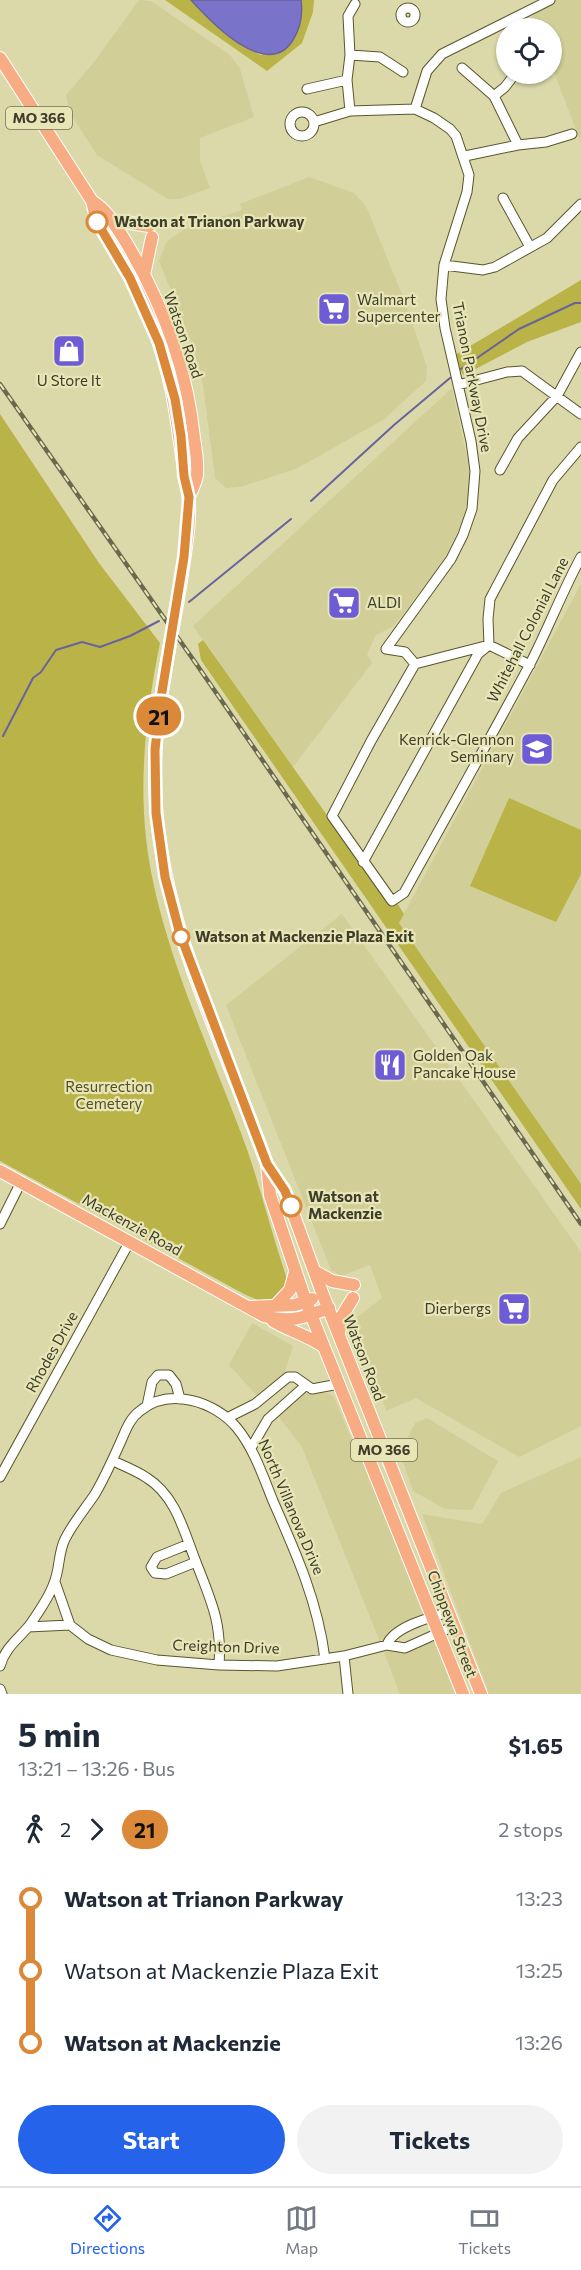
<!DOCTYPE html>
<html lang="en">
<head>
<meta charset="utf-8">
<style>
	body { margin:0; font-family:Commissioner,sans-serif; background:#f2f2f3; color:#1f2937; height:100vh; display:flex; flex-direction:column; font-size:22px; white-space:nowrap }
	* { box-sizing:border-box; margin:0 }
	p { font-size:20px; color:#747a83 }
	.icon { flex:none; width:33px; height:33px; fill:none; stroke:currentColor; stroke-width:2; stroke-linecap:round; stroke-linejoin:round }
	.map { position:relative; height:1694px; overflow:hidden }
	.details { display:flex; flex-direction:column; background:#fff; flex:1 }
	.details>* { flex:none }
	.badge { padding:0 12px; border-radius:20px; font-size:21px; line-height:39px }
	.fabs { position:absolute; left:496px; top:18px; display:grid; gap:12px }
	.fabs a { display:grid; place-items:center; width:66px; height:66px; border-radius:50%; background:#fff; box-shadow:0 2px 4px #0004; font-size:30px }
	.map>.badge { position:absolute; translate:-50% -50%; box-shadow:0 0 0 3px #fff }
	.legs { display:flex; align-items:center; gap:9px; height:66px; padding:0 18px; font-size:20px }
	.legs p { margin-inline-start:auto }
	.summary { display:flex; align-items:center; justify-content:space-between; height:102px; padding:0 18px }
	h1 { font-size:33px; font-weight:700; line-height:45px }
	.cta { display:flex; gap:12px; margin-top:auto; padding:12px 18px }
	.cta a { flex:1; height:69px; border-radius:36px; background:#2563eb; color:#fff; font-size:24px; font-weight:700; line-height:69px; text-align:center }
	.cta a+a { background:#f2f2f3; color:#1f2937 }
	ul { padding:0 18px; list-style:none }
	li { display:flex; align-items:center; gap:21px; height:72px; font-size:22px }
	li i { display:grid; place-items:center; width:9px; height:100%; margin:0 8px; background:currentColor }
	li i::after { content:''; width:15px; height:15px; margin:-8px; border:4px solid; border-radius:50%; background:#fff }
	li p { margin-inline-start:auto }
	li:first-child i { background:linear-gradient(#0000 50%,currentColor 0) }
	li:last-child i { background:linear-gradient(currentColor 50%,#0000 0) }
	.dock { display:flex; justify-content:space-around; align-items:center; height:84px; border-top:2px solid #e0e1e3; background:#fff; font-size:16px; color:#747a83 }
	.dock a { display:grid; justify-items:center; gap:3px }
	.dock .on { color:#2563eb }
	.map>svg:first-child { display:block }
</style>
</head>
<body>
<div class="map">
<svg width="581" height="1694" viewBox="0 0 581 1694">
	<rect width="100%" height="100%" fill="#dbd9aa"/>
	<path fill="#d1ce98" d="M139 0 151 1 230 55 240 69 254 117 200 138V160L210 188 180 199H168L97 155 70 113 66 95 94 62Z
		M555 0H581V143L552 67V28H537L532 16Z
		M309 177 354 193 366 206 407 307 427 367 426 381 383 420 296 469 240 487 226 488 215 478 203 385 193 346 159 261 167 241 185 229 242 210 240 204Z
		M452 388 470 472 468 498 463 521 444 559 400 618 392 627 376 635 367 654 372 663 293 767 193 626Z
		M581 584V1184L399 923Z
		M342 914 581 1252V1426L519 1457 416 1398 386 1411 355 1319 382 1298 370 1265 341 1276 331 1270 226 1005Z
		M252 1323 293 1346 284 1375 258 1397 229 1365Z
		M303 1393H328L334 1397 351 1438 362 1456 425 1607V1616L392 1631 380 1642 302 1447 278 1416Z
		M427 1418 498 1461 472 1510 445 1509 413 1491 400 1453 415 1423Z
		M581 1457V1694H489L422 1514 482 1524 501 1493Z
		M437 1640 459 1694H400L383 1650H407Z"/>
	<path fill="#bab348" d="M165 0H191C215 24 230 40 261 55L302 14 301 0H314L313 12 302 43 267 71Z
		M581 280V322L527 342 464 375 461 372 455 355Z
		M0 414 99 563 160 643C147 707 139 773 146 838 157 937 206 1040 241 1133 259 1180 270 1229 286 1276V1285L277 1299 258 1300 244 1294 0 1161Z
		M203 640 392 907 397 903 404 914 399 923 581 1184V1209L201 660 198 644Z
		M509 798 581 830V874L556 922 470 886Z"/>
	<path fill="#7a73ca" stroke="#68639a" stroke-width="1.5" d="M191 0H301C303 15 301 27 293 40 267 82 210 21 191 0Z"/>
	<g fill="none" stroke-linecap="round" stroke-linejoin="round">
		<path stroke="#68639a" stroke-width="2" d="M461 369 519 329 575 303H581
			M311 501 394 425 450 378
			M189 602 291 519
			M3 736 33 678 41 672 56 650 82 642 100 647 130 636 159 621"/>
		<g stroke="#59562c" stroke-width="11">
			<path id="minor" d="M401 15a7 7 0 1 1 14 0a7 7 0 1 1-14 0Z
				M350 55 380 57 403 72
				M462 68 494 96 518 145
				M307 89 347 80
				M494 96 505 87 515 74
				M415 109 427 71 442 54 550 0
				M350 111 347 80 350 55 348 16 355 4
				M290 124a12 12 0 1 1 24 0a12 12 0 1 1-24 0Z
				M314 122 350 111 415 109 434 118 450 129 456 136 469 175 467 192 444 265 441 299 445 328 471 441 475 471 472 509 463 535 451 559 386 649 405 652 415 664
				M465 156 518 145 546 142 572 134
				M503 198 530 247
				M444 265 483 270 495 267 547 238 581 204
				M458 385 507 372 522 371 581 414
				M500 470 518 438 557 396 581 352
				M530 665 489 645 415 664 371 741 332 816 392 901 404 893C446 817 489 741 530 664 548 629 562 592 581 557
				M363 862 478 654 489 645 488 619 490 599 553 480 581 447
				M0 1224 21 1182
				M147 1406 152 1382 158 1375H169L176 1384 180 1399
				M227 1418 255 1404 288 1377H295L312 1389 339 1384
				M251 1448 268 1419 305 1386
				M113 1461C124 1466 137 1471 147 1478 176 1496 184 1532 196 1562L166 1574 155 1573 151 1567 157 1557 189 1544
				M0 1477 130 1241
				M196 1562C211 1601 222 1622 219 1665
				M55 1582 70 1625
				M28 1627 70 1625 88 1639 111 1650 157 1660 219 1665 277 1666 344 1656 387 1645 405 1648 454 1626
				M387 1645C393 1627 431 1617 449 1612
				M344 1656 348 1694
				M0 1666C5 1648 18 1639 29 1626 38 1613 49 1598 54 1583 60 1569 58 1553 65 1539 73 1523 85 1509 95 1494 105 1477 113 1459 121 1441 126 1430 130 1418 140 1411 169 1387 215 1401 237 1428 254 1449 263 1476 273 1501 296 1553 318 1602 325 1659
				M0 1689 2 1694"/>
		</g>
		<g stroke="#fff" stroke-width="14">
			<path id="major" d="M0 58 92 201C96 225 109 238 120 259 132 279 143 301 151 322 176 382 177 433 188 494 192 515 185 553 182 574 172 641 155 707 155 774 154 911 222 1037 267 1164L270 1195 306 1302 463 1694
				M92 201C108 211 114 224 124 239 161 300 187 367 194 438 196 450 198 463 197 475 196 482 192 490 189 497
				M112 220 149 226
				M144 275 152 237
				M267 1165 285 1191 323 1295 481 1694
				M0 1171 264 1316C291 1323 303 1318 329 1308
				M316 1272 332 1281 354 1285
				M275 1306 290 1290 295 1272
				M249 1307 295 1305 312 1299
				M273 1321C289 1331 308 1335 324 1347
				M339 1333 342 1316 353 1298"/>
		</g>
		<use href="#minor" stroke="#fff" stroke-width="9"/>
		<use href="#major" stroke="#f7ac83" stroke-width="12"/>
		<g stroke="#6a694e" stroke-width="4.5">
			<path id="rail" d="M0 384 197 665 581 1224"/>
		</g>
		<use href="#rail" stroke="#e8e6b7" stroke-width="2" stroke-dasharray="7" stroke-linecap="butt"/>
	</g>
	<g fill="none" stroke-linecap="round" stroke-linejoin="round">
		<g stroke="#fff" stroke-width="14">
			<path id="line-1" d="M97 222 130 278 159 343 175 399 181 436 184 476 189 497 184 557 160 704 155 750 156 813 165 877 180 934 267 1164 285 1191 291 1206"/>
		</g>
		<use href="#line-1" stroke="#db8839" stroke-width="9"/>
	</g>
	<defs>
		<g id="supermarket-square" transform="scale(1.725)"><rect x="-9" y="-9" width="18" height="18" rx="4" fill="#6d5cd6" stroke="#e8e6b7"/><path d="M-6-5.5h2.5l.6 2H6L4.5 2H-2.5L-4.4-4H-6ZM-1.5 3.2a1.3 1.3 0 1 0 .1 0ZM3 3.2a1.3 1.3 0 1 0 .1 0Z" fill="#fff"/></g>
		<g id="shop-square" transform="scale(1.725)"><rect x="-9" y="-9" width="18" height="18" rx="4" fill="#6d5cd6" stroke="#e8e6b7"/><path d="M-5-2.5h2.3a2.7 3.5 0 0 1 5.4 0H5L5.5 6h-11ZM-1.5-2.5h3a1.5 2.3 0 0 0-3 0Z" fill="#fff"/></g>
		<g id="school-square" transform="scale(1.725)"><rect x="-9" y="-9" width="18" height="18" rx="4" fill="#6d5cd6" stroke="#e8e6b7"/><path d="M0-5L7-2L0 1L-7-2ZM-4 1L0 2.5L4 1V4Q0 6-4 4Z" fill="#fff"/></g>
		<g id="restaurant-square" transform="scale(1.725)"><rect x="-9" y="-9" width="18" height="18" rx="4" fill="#6d5cd6" stroke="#e8e6b7"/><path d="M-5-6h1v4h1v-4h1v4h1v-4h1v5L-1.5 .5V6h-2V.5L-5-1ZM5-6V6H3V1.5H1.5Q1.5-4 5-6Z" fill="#fff"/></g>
	</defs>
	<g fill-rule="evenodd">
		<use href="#supermarket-square" x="334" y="309"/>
		<use href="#shop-square" x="69" y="351"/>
		<use href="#supermarket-square" x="344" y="603"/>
		<use href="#school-square" x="537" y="749"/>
		<use href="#restaurant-square" x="390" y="1065"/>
		<use href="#supermarket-square" x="514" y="1309"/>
	</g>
	<g fill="#fff" stroke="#db8839" stroke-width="3">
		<circle cx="97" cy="222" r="10"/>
		<circle cx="181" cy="937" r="8"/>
		<circle cx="291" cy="1206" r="10"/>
	</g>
	<g text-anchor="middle" stroke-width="4.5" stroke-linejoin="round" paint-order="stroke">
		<g fill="#e8e6b7" stroke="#717054" stroke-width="1.5">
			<rect x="6" y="107" width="66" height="22" rx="4.5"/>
			<rect x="351" y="1439" width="66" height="22" rx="4.5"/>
		</g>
		<g font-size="14" font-weight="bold" fill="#3e3d2a">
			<text x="39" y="123">MO 366</text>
			<text x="384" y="1455">MO 366</text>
		</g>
		<g font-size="15" font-weight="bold" fill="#3e3d2a" stroke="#e8e6b7" text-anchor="start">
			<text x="114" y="227">Watson at Trianon Parkway</text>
			<text x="195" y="942">Watson at Mackenzie Plaza Exit</text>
			<text x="308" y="1202">Watson at<tspan x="308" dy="17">Mackenzie</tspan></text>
		</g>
		<g font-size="15" fill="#3e3d2a" stroke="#e8e6b7" text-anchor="start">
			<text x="357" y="305">Walmart<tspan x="357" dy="17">Supercenter</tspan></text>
			<text x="69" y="386" text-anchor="middle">U Store It</text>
			<text x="367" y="608">ALDI</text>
			<text x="514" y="745" text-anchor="end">Kenrick-Glennon<tspan x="514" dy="17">Seminary</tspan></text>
			<text x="413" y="1061">Golden Oak<tspan x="413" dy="17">Pancake House</tspan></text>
			<text x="491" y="1314" text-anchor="end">Dierbergs</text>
		</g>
		<g font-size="15" fill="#3e3d2a" stroke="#e8e6b7">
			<text transform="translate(183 335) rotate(71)" y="5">Watson Road</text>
			<text transform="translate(472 377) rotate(79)" y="5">Trianon Parkway Drive</text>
			<text transform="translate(528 630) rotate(-63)" y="5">Whitehall Colonial Lane</text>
			<text transform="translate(132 1225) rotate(29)" y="5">Mackenzie Road</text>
			<text transform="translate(52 1352) rotate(-61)" y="5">Rhodes Drive</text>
			<text transform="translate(364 1358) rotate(69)" y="5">Watson Road</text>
			<text transform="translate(291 1507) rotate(67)" y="5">North Villanova Drive</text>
			<text transform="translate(452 1624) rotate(69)" y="5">Chippewa Street</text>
			<text transform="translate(226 1647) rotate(2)" y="5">Creighton Drive</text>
		</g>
		<g font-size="15" fill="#545125" stroke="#e8e6b7">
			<text x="109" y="1092">Resurrection<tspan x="109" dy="17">Cemetery</tspan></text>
		</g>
	</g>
</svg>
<div class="fabs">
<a><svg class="icon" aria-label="locate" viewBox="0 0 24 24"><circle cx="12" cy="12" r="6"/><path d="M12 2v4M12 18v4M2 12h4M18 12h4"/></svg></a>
</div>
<b class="badge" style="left:159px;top:716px;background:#db8839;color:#111">21</b>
</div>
<section class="details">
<div class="summary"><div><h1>5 min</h1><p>13:21 – 13:26 · Bus</p></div><b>$1.65</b></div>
<div class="legs"><svg class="icon" aria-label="walk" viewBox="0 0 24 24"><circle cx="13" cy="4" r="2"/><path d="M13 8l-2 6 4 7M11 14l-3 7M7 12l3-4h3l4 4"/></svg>2<svg class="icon" aria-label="forward" viewBox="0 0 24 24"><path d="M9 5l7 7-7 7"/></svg><b class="badge" style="background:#db8839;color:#111">21</b><p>2 stops</p></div>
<ul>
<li><i style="color:#db8839"></i><b>Watson at Trianon Parkway</b><p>13:23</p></li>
<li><i style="color:#db8839"></i><span>Watson at Mackenzie Plaza Exit</span><p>13:25</p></li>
<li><i style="color:#db8839"></i><b>Watson at Mackenzie</b><p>13:26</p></li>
</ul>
<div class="cta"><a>Start</a><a>Tickets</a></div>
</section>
<nav class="dock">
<a class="on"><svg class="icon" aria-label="directions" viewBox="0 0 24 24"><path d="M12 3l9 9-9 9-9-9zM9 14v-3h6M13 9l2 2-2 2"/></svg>Directions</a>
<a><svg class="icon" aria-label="map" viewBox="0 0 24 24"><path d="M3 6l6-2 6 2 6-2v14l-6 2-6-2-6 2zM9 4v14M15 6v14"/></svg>Map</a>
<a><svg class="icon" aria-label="tickets" viewBox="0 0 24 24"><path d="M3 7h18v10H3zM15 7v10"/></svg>Tickets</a>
</nav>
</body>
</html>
